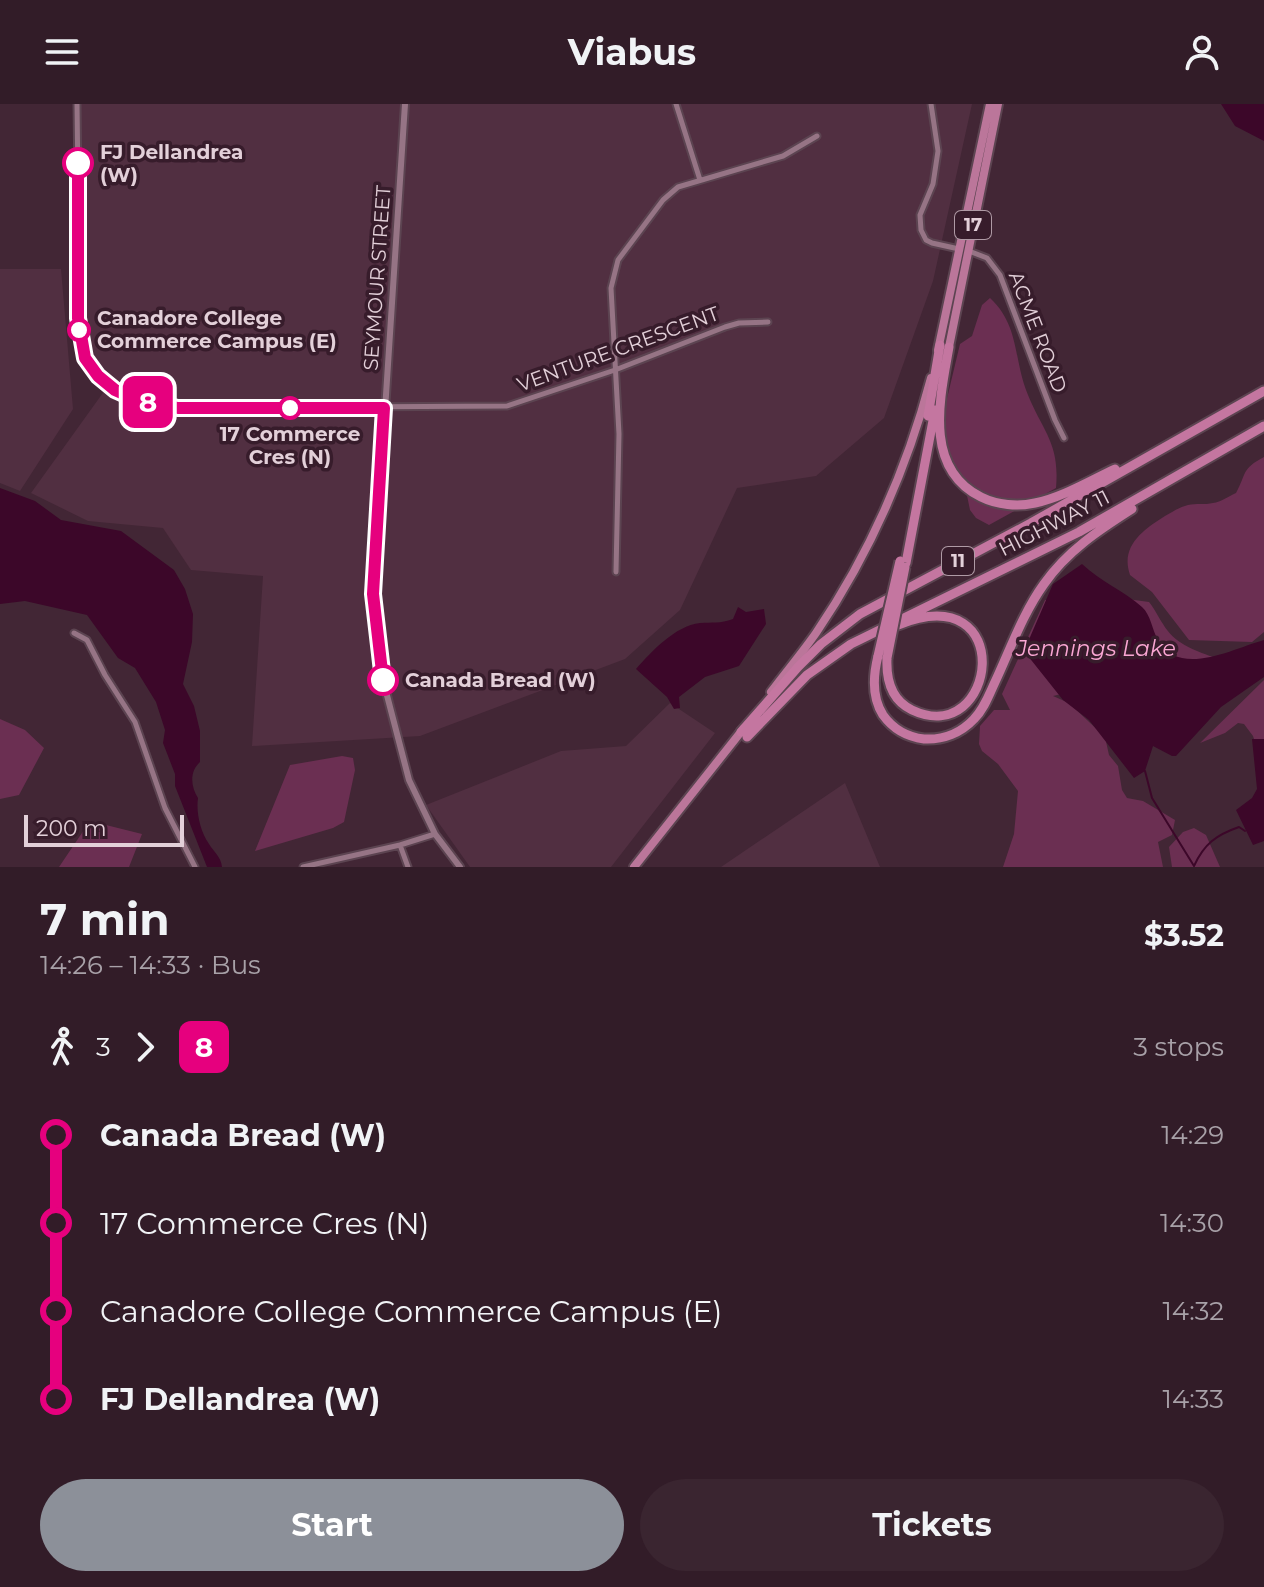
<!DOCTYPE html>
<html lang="en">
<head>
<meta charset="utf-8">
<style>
	body { margin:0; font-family:Montserrat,sans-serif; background:#3a2530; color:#f1f3f6; height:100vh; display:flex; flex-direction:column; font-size:30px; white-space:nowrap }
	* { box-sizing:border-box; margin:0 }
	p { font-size:26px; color:#a8a1a8 }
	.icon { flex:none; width:44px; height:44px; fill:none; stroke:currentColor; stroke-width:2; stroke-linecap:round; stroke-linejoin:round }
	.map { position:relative; height:763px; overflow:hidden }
	.panel { display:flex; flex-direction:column; background:#321c28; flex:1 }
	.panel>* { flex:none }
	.badge { padding:0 16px; border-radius:12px; font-size:28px; line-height:52px }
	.scale { position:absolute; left:24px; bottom:20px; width:160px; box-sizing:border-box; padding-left:8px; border:4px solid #e3d0d9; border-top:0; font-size:22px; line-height:28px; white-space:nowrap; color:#e3d0d9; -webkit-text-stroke:6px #371c2b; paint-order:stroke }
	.map>.badge { position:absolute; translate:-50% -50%; box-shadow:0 0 0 4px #fff }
	.legs { display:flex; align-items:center; gap:12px; height:88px; padding:0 40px; font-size:26px }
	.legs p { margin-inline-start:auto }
	.head { display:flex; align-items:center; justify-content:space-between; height:136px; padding:0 40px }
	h1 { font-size:44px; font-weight:700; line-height:60px }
	.button { display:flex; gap:16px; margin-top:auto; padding:16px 40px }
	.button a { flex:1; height:92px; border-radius:48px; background:#8c9099; color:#fff; font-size:32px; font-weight:700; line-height:92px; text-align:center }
	.button a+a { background:#3a2530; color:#f1f3f6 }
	ul { padding:0 40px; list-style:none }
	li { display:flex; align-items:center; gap:28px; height:88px; font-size:30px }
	li i { display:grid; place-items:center; width:12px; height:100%; margin:0 10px; background:currentColor }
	li i::after { content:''; width:20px; height:20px; margin:-10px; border:6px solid; border-radius:50%; background:#321c28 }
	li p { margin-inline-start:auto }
	li:first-child i { background:linear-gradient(#0000 50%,currentColor 0) }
	li:last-child i { background:linear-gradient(currentColor 50%,#0000 0) }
	header { display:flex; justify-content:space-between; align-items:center; height:104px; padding:0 40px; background:#321c28; font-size:36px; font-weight:700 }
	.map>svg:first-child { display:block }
</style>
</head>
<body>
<header><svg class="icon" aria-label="menu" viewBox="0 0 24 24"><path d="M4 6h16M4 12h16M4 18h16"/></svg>Viabus<svg class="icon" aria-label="person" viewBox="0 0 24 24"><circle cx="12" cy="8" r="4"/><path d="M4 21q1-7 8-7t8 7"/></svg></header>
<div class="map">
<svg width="1264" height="763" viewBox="0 0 1264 763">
	<rect width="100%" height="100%" fill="#422635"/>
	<path fill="#512f41" d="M78 0H972L933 177 884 314 816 372 737 384 680 506 625 555 420 632 252 642 263 472 191 466 163 424 88 417 31 389 110 279 84 248Z
		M0 165H61L73 305 20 387 0 379Z
		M670 599 715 629 611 763H470L426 701 561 647 626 642Z
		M845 679 880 763H721Z"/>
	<path fill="#6b2f52" d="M990 194C1020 222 1013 255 1028 291 1043 328 1060 339 1056 384L989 421 976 414 970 406 964 377 938 332 960 240 972 232 982 201Z
		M1264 353V528L1252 538 1189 536 1152 488 1130 471C1120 442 1143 426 1165 412 1172 408 1180 403 1188 401 1196 399 1205 401 1213 399 1221 398 1229 392 1236 389 1247 369 1241 365 1264 353Z
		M1120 494 1149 498C1155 505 1158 513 1163 520 1174 539 1193 546 1213 553L1053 592 1069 599 1105 633 1109 651 1118 662 1122 686 1127 694 1143 697 1175 716 1172 731 1158 738 1163 763H1003L1014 730 1018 687 998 660 982 647 979 640 980 622 994 606H1010L1002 590 1045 496Z
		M1264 576V643L1258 647 1253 632 1244 620 1238 619 1225 629 1200 639Z
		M0 615 25 626 44 644 19 691 0 695Z
		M342 652 353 654 355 666 344 718 333 724 255 747 290 661Z
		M90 717 142 730 129 763H59Z
		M1194 724 1206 731 1220 763H1172L1169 743 1183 728Z"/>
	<path fill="#3c0729" d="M1221 0H1264V37L1235 22Z
		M0 384 35 397 61 416 121 427 174 466 185 485 193 510 192 538 183 580 194 602 200 627V658C189 668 191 683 198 694 196 708 200 727 209 740 214 748 221 753 222 763H207L175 682V670L163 639 165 626 156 598 135 564 118 554 87 511 25 497 0 500Z
		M1082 460C1101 478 1124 487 1142 503 1151 511 1152 526 1158 536 1179 574 1232 545 1264 536V573L1221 603 1176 652H1172L1153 642 1145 667 1134 674 1089 616 1063 596 1024 547 1053 480Z
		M738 503 746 508 764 505 766 520 739 562 705 573 679 593 680 604 674 605 667 593 636 565C652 547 675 522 700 519 712 518 720 520 733 515Z
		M1252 635H1264V737L1253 741 1236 706 1252 694 1257 685Z"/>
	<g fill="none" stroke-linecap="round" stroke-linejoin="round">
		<path stroke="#3c0729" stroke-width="2" d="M1145 667 1152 694 1194 762
			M1194 762C1204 740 1216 731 1239 723L1245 727"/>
		<g stroke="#5c4451" stroke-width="9">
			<path id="minor" d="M77 0 80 234C93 284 130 297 178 304L507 302 615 266 725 223 739 219 768 218
				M676 0 700 76
				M931 0 938 47 933 80 920 111 921 126 926 136 932 139 959 145
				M969 147 987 154 1000 171 1055 316 1064 334
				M616 468 619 330 611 184 618 156 663 96 678 83 783 52 817 32
				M74 529 87 536 105 571 135 618 165 704 195 763
				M400 741 408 763
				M303 763 400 741 435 730"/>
		</g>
		<g stroke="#5c4451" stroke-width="10">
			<path id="tertiary" d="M405 0 373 490 383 576 409 676 435 730 460 763"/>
		</g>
		<g stroke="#5c4451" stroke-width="12">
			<path id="trunk" d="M949 243 998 0
				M938 246 990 0
				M771 588C786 568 802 549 816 529 869 451 907 365 931 274
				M634 763 744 624"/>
		</g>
		<g stroke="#5c4451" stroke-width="13">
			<path id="motorway" d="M949 243C940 294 923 364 981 393 997 401 1018 403 1035 399 1063 393 1089 377 1115 365
				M928 312 940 241
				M906 459 935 306
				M878 552C873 572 872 594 883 611 893 625 908 633 924 635 943 636 961 629 974 615 984 605 989 591 995 578 1010 546 1023 509 1044 480 1067 447 1099 426 1132 405
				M887 554C886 576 891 596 912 606 997 646 1019 472 898 521
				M741 628 798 563 821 540 860 510 1031 419 1264 287
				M747 633 807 571 851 540 1079 428 1264 322"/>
		</g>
		<use href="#minor" stroke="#967485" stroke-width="5"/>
		<use href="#tertiary" stroke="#967485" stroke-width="6"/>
		<use href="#trunk" stroke="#bb769a" stroke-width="8"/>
		<use href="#motorway" stroke="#c476a0" stroke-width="9"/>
		<g stroke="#5c4451" stroke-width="13" stroke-linecap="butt">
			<path id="motorway-bridge" d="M878 552 900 457
				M887 554 905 463"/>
		</g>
		<use href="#motorway-bridge" stroke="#c476a0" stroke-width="9"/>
	</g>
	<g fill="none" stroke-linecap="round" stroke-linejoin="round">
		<g stroke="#fff" stroke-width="18">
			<path id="line-1" d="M78 59V214L85 254 98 272 115 286 135 295 178 304H384L373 490 383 576"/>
		</g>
		<use href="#line-1" stroke="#e6007e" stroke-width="12"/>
	</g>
	<g fill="#fff" stroke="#e6007e" stroke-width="4">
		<circle cx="78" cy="59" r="14"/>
		<circle cx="79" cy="226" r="10"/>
		<circle cx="290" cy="304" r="10"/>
		<circle cx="383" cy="576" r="14"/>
	</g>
	<g text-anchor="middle" stroke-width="7" stroke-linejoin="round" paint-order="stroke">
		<g fill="#371c2b" stroke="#af9aa5" stroke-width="2">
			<rect x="955" y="107" width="36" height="28" rx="6"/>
			<rect x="942" y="443" width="32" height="28" rx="6"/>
		</g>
		<g font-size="18" font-weight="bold" fill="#e3d0d9">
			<text x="973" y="127">17</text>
			<text x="958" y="463">11</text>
		</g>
		<g font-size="20" font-weight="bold" fill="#e3d0d9" stroke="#371c2b" text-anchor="start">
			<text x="100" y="55">FJ Dellandrea<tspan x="100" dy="23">(W)</tspan></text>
			<text x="97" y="221">Canadore College<tspan x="97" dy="23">Commerce Campus (E)</tspan></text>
			<text x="290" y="337" text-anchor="middle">17 Commerce<tspan x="290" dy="23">Cres (N)</tspan></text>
			<text x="405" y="583">Canada Bread (W)</text>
		</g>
		<g font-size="20" fill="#e3d0d9" stroke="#371c2b">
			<text transform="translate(377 174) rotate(-86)" y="7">SEYMOUR STREET</text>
			<text transform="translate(1038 228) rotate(69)" y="7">ACME ROAD</text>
			<text transform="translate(618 245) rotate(-20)" y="7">VENTURE CRESCENT</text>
			<text transform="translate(1054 419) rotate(-27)" y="7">HIGHWAY 11</text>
		</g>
		<g font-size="22" font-style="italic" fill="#faa6d3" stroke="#371c2b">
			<text x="1096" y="552">Jennings Lake</text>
		</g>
	</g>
</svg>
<div class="scale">200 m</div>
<b class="badge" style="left:148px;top:298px;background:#e6007e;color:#fff">8</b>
</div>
<section class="panel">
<div class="head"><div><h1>7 min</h1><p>14:26 – 14:33 · Bus</p></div><b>$3.52</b></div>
<div class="legs"><svg class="icon" aria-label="walk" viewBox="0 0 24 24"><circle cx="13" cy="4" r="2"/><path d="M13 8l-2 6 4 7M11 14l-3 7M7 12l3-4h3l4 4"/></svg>3<svg class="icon" aria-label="forward" viewBox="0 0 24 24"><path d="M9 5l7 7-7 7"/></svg><b class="badge" style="background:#e6007e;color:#fff">8</b><p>3 stops</p></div>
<ul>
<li><i style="color:#e6007e"></i><b>Canada Bread (W)</b><p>14:29</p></li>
<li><i style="color:#e6007e"></i><span>17 Commerce Cres (N)</span><p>14:30</p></li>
<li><i style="color:#e6007e"></i><span>Canadore College Commerce Campus (E)</span><p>14:32</p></li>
<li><i style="color:#e6007e"></i><b>FJ Dellandrea (W)</b><p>14:33</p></li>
</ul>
<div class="button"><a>Start</a><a>Tickets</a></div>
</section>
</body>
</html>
